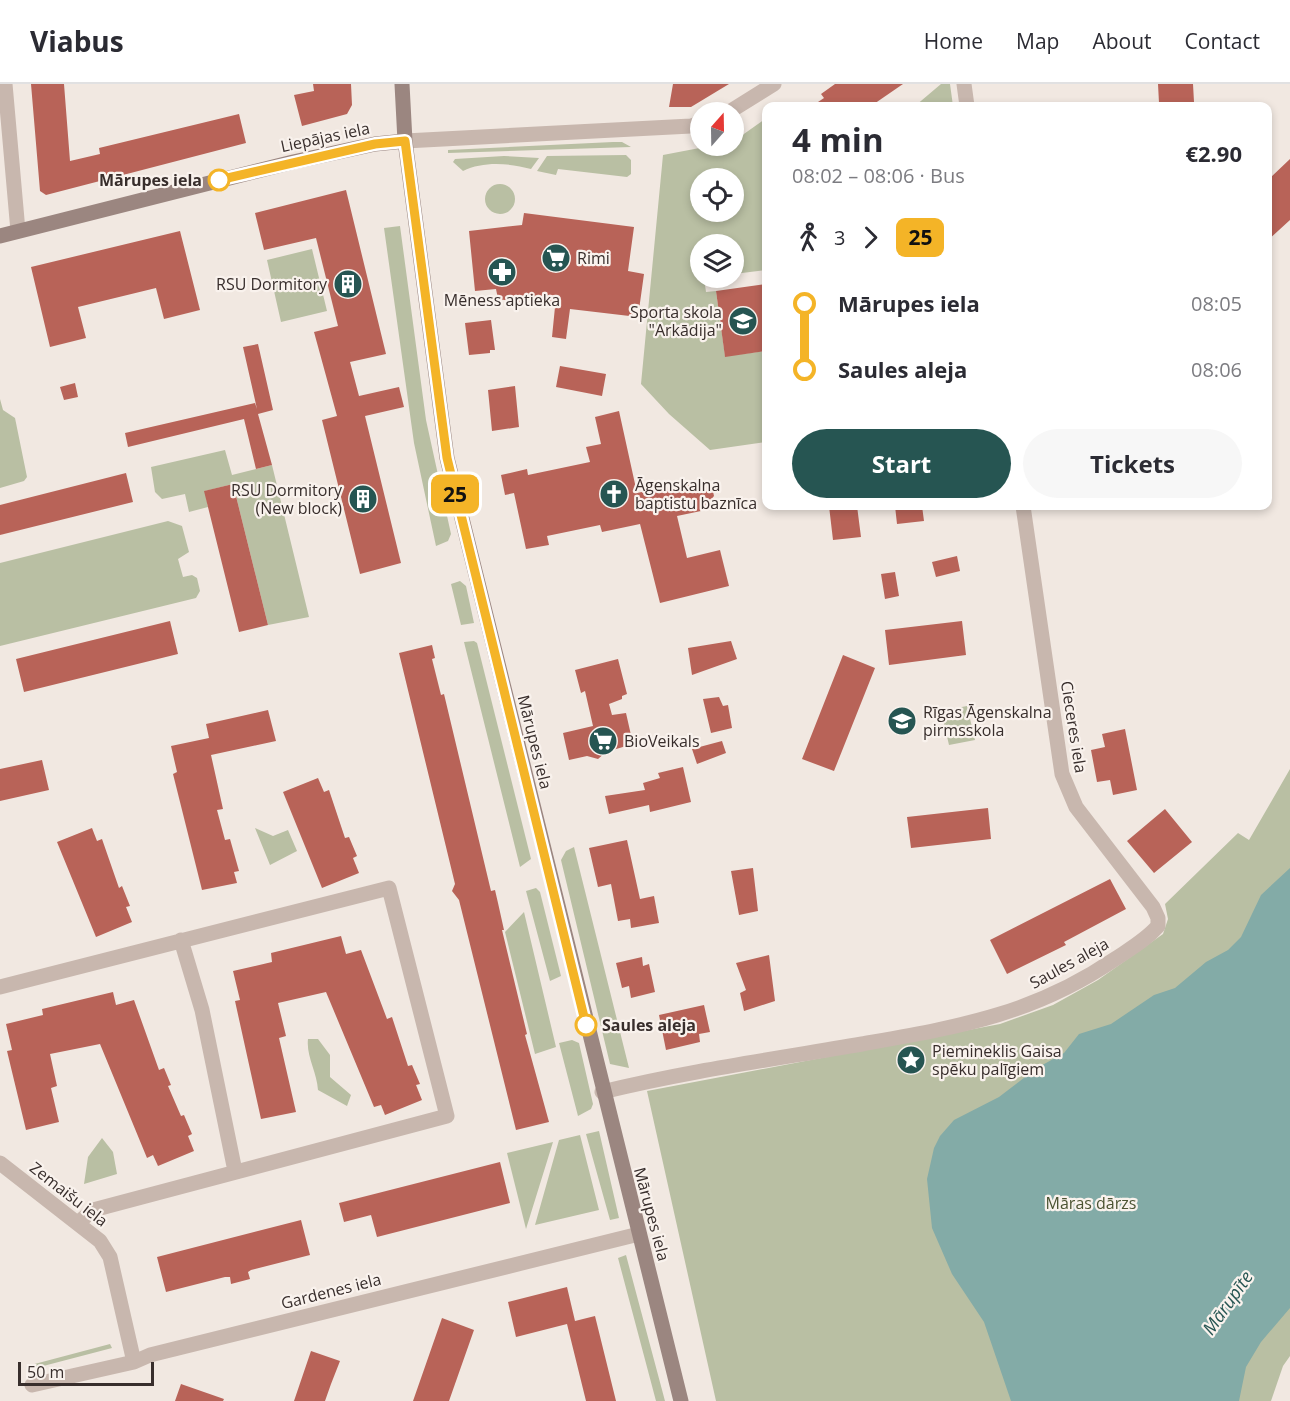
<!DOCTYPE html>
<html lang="en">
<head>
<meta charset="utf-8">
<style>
	body { margin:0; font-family:"Open Sans",sans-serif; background:#f7f7f7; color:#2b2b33; height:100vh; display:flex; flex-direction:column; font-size:22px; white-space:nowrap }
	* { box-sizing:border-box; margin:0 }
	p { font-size:20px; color:#7c7c81 }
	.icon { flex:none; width:33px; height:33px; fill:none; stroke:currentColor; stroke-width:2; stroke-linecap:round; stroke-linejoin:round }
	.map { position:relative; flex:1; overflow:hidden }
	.side { position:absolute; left:762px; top:18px; width:510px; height:408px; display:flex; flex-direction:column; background:#fff; border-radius:12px; box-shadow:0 3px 9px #0003 }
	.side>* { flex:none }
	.badge { padding:0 12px; border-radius:9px; font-size:21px; line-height:39px }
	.needle { width:39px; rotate:20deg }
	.controls { position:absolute; left:690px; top:18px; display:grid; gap:12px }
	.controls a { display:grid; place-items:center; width:54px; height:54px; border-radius:50%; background:#fff; box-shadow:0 3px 9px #0003; font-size:30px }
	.scale { position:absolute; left:18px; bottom:15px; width:136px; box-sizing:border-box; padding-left:6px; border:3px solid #382e2c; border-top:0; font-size:16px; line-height:21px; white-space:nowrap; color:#382e2c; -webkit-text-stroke:4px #f9f2ed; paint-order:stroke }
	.map>.badge { position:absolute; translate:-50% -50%; box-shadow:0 0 0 3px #fff }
	.legs { display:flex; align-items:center; gap:9px; height:66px; padding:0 30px; font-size:20px }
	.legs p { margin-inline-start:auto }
	.head { display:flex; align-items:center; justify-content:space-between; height:102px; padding:0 30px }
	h1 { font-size:33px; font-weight:700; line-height:45px }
	.primary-button { display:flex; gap:12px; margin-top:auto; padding:12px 30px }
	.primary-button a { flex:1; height:69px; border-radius:36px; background:#265552; color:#fff; font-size:24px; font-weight:700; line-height:69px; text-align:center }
	.primary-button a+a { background:#f7f7f7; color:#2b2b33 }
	ul { padding:0 30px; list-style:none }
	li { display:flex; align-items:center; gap:21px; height:66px; font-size:22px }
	li i { display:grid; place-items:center; width:9px; height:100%; margin:0 8px; background:currentColor }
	li i::after { content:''; width:15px; height:15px; margin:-8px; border:4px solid; border-radius:50%; background:#fff }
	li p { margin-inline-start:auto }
	li:first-child i { background:linear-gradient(#0000 50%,currentColor 0) }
	li:last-child i { background:linear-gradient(currentColor 50%,#0000 0) }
	header { display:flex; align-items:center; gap:36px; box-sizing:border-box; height:84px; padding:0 30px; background:#fff; border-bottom:2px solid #e1e1e2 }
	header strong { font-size:28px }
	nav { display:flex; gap:33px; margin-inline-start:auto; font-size:21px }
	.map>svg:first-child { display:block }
</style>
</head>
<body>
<header>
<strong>Viabus</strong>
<nav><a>Home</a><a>Map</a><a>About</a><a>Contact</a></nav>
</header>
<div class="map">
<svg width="1290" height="1317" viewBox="0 0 1290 1317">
	<rect width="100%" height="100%" fill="#f1e8e1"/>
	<path fill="#b9bfa3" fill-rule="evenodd" d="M941 0H950L953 22H915Z
		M765 35 766 186 734 190V160H700V194H704L706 208 716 207 725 272 766 267V358L710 366 669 330 641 300 663 71 710 62H734V57ZM700 94H734V128H700Z
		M613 58H622L631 63 448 69V66Z
		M626 71 631 76V90L627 93 558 85 556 91 537 87 547 72Z
		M504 72 539 74 531 85C509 79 483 77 463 87L453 78 455 75Z
		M485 115a15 15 0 1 1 30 0a15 15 0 1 1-30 0Z
		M400 142 426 336 451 450 448 457 436 462 414 359 384 144Z
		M312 165 327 227 281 238 267 176Z
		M0 315 3 326 15 334 27 393 24 397 0 404Z
		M225 366 232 391 272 381 309 533 268 541 233 400 205 407 208 423 189 428 185 410 162 415 155 408 151 383Z
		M168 437 182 442 189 468 178 475 183 493 192 491 197 494 200 507 196 514 0 562V479Z
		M460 497 466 502 474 539 461 541 451 500Z
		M474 557 477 559 531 775 520 783 464 558Z
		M967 622 975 656 949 661 941 627Z
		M1290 685V1272L1283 1282 1271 1317H716L647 1007 1000 940 1053 921 1098 896 1163 850 1168 835 1165 820 1238 749 1249 756Z
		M255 744 273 752 288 746 297 767 270 781Z
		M574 763 629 984 610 980 561 776 566 767Z
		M536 804 540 808 561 892 550 897 526 807Z
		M524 828 556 963 535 970 505 848Z
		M308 955H318L330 971V993L351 1011 347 1022 318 1006C317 988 306 972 308 955Z
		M572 956 579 959 593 1020 591 1025 578 1032 559 959Z
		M599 1047 619 1134 610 1136 586 1050Z
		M580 1051 599 1126 535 1141 559 1056Z
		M102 1054 113 1068 117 1090 84 1100 88 1073Z
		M553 1058 526 1145 507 1069Z
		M626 1171 665 1317H656L618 1174Z
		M110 1260 112 1264 28 1286 27 1282Z"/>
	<path fill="#83aba7" d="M1290 784V1224L1261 1258 1246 1283 1239 1317H1011L984 1238 952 1190 932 1144 927 1095 934 1064 940 1052 954 1036 999 1013 1037 984 1064 969 1079 950 1111 940 1154 911 1175 904 1206 878 1228 866 1241 853 1261 811Z"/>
	<path fill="#b86358" d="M31 0H64L70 77 100 70 99 64 239 30 246 59 46 111 40 107Z
		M313 0H351L352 21 347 30 302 42 294 11 314 7Z
		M673 0H729L691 23H669Z
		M835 0H903L871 22H812L824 14 821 10Z
		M1158 0H1193L1194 18 1159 19Z
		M1290 75V136L1268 156V96Z
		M346 106 386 270 350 278 359 312 399 303 404 323 365 332 401 479 360 490 322 336 337 332 314 248 338 242 316 154 264 166 255 129Z
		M524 129 634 143 628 187 644 190 638 233 570 225 566 255 552 253 555 223 498 215 496 205 475 207 469 147 522 141Z
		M180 147 200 226 164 235 156 204 78 223 86 254 50 263 31 183Z
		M766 200V267L725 273 716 207Z
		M491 236 495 266H490V269L469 271 465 239Z
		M258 260 273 326 258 330 272 381 256 385 244 335 128 363 125 349 255 319 257 325 243 263Z
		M560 282 606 290 602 312 556 303Z
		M75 299 78 313 64 316 60 303Z
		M515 302 519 343 492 347 488 306Z
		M619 327 637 409 694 397 712 403 714 412 701 427 677 432 687 474 720 466 729 502 660 519 640 440 602 448 600 441 547 452 549 461 526 465 514 409 505 411 501 391 527 385 528 391 590 378 586 363 601 360 595 333Z
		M126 389 133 418 0 451V421Z
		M233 400 268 541 239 548 204 407Z
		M829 422H857L861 453 833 456Z
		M895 422H922L924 437 897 440Z
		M957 472 960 487 936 493 932 478Z
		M895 488 899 512 885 515 881 490Z
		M170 537 178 570 24 608 16 575Z
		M962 537 966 571 889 581 885 546Z
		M731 557 737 575 692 591 688 564Z
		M432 561 435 574 432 575 441 611 444 610 491 807 495 806 498 819 504 846H502L527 950 525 951 549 1038 516 1046 459 816 452 807 455 800 399 569Z
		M843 571 875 584 834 687 802 675Z
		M618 575 627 610 622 612V615L609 620 612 631 626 629 633 660 606 668 598 675 587 672 569 676 563 649 593 642 585 607 581 609 575 586Z
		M719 613 723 622 728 621 732 644 711 649 703 615Z
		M268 626 276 657 211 671 223 725 217 726 225 756 230 755 239 787 234 788 237 799 202 806 173 690 177 688 171 662 209 654 206 640Z
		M1125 645 1137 706 1113 711 1110 696 1097 698 1091 666 1105 663 1102 650Z
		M722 657 726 669 697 680 692 665Z
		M42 676 49 706 0 717V685Z
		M683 683 691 718 650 728 649 721 609 730 605 712 645 706 643 699 660 694 658 689Z
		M318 694 324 708 329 706 345 754 349 753 357 772 353 774 359 789 322 804 283 708Z
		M988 724 991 755 911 764 907 733Z
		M1165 725 1192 758 1154 789 1127 757Z
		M92 744 97 757 102 755 119 804 122 802 130 822 126 823 132 838 96 853 57 758Z
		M627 756 640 815 654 812 659 839 631 844 630 835 618 837 611 800 598 803 589 764Z
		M753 784 758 827 739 831 731 787Z
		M1110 795 1126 825 1064 858 1066 861 1007 890 990 856Z
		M341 852 346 870 361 866 387 935 392 933 408 982 412 981 420 1000 416 1001 422 1016 385 1031 381 1021 374 1023 326 908 278 919 286 952 279 954 296 1028 261 1035 235 917 240 916 233 887 272 878 271 869Z
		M769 871 775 917 744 927 740 909 746 906 736 879Z
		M642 873 643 882 649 880 655 908 631 914 629 902 622 904 616 879Z
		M113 908 116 921 134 916 159 986 164 984 171 1001 168 1002 181 1032 184 1031 192 1050 188 1052 194 1067 158 1082 153 1071 147 1074 100 960 50 970 57 1002 51 1004 59 1038 26 1046 7 967 12 966 6 940 43 931 42 925Z
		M704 921 710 948 699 950 700 958 666 966 659 931Z
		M500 1078 510 1119 377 1153 371 1131 344 1138 339 1119Z
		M301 1136 310 1171 251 1186 248 1188 250 1195 231 1200 230 1193H225L166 1208 157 1173Z
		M567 1203 575 1237 595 1232 616 1317H586L567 1240 516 1253 508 1218Z
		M442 1234 474 1246 449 1317H413Z
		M311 1267 340 1277 331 1300 325 1317H294Z
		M181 1300 224 1315 223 1317H175Z"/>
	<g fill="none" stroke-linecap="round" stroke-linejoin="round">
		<path stroke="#c8b7ae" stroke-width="15" d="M5 0 18 147
			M964 0 967 22
			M729 28 774 0
			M405 57 691 42 700 39
			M181 856 202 926 235 1087
			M0 903 389 804 447 1032 93 1126 79 1138
			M602 1008C687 987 775 975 862 960 957 943 1033 931 1115 875 1130 865 1146 856 1158 842V834L1153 823 1076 723 1062 690 1023 422
			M0 1079 100 1157 110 1173 134 1278
			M32 1301 134 1278 150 1271 639 1150"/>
		<path stroke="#9b8680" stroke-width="15" d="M402 0 405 57 447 374 681 1317
			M0 152 293 78 375 60 405 57"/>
	</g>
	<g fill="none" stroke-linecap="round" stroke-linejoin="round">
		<g stroke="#fff" stroke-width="14">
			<path id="line-1" d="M219 96 375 60 405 57 447 374 586 941"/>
		</g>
		<use href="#line-1" stroke="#f4b427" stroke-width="9"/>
	</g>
	<defs>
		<g id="supermarket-disc" transform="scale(1.5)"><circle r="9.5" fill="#265552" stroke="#f9f2ed"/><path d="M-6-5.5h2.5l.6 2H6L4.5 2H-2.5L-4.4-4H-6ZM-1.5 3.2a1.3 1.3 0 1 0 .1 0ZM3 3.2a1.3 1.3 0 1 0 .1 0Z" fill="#fff"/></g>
		<g id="pharmacy-disc" transform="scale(1.5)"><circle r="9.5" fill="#265552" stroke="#f9f2ed"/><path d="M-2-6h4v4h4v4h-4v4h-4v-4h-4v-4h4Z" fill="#fff"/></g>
		<g id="building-disc" transform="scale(1.5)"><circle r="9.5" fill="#265552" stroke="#f9f2ed"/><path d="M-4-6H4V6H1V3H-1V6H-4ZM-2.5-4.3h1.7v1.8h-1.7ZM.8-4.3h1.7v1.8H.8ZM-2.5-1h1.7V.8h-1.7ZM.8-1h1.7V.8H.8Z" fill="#fff"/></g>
		<g id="school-disc" transform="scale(1.5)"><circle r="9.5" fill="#265552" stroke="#f9f2ed"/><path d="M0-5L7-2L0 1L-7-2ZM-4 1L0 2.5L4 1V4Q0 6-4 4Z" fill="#fff"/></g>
		<g id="church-disc" transform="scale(1.5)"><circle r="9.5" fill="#265552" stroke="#f9f2ed"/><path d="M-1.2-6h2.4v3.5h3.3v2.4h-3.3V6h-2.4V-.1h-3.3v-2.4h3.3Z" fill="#fff"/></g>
		<g id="sight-disc" transform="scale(1.5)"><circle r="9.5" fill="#265552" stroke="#f9f2ed"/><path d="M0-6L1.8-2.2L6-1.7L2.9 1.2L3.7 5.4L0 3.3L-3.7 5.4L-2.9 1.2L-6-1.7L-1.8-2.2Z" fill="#fff"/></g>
	</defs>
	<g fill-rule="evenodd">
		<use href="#supermarket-disc" x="556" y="174"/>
		<use href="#pharmacy-disc" x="502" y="188"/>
		<use href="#building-disc" x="348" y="200"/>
		<use href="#school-disc" x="743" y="237"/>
		<use href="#church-disc" x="614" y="410"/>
		<use href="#building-disc" x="363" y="415"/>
		<use href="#school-disc" x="902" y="637"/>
		<use href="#supermarket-disc" x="603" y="657"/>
		<use href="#sight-disc" x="911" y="976"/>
	</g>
	<g fill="#fff" stroke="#f4b427" stroke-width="3">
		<circle cx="219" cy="96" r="10"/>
		<circle cx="586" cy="941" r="10"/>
	</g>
	<g text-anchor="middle" stroke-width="4.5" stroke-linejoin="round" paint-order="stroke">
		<g font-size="16" fill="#382e2c" stroke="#f9f2ed">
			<text transform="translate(325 53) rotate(-12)" y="6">Liepājas iela</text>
			<text transform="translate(1074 643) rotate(81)" y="6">Cieceres iela</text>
			<text transform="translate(535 658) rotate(76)" y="6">Mārupes iela</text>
			<text transform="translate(1069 879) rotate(-29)" y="6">Saules aleja</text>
			<text transform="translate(69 1110) rotate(38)" y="6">Zemaišu iela</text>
			<text transform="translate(652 1130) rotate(75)" y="6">Mārupes iela</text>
			<text transform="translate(331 1207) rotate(-14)" y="6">Gardenes iela</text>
		</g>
		<g font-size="16" font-weight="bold" fill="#382e2c" stroke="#f9f2ed" text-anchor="end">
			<text x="202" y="102">Mārupes iela</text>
			<text x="602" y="947" text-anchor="start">Saules aleja</text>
		</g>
		<g font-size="16" fill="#382e2c" stroke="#f9f2ed" text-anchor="start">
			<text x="577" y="180">Rimi</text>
			<text x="327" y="206" text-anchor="end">RSU Dormitory</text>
			<text x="502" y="222" text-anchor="middle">Mēness aptieka</text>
			<text x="722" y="234" text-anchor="end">Sporta skola<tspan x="722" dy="18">"Arkādija"</tspan></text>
			<text x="635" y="407">Āgenskalna<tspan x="635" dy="18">baptistu baznīca</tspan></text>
			<text x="342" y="412" text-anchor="end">RSU Dormitory<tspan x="342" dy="18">(New block)</tspan></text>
			<text x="923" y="634">Rīgas Āgenskalna<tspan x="923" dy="18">pirmsskola</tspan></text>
			<text x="624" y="663">BioVeikals</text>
			<text x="932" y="973">Piemineklis Gaisa<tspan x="932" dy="18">spēku palīgiem</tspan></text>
		</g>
		<g font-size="16" fill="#4b5332" stroke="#f9f2ed">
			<text x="1091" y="1125">Māras dārzs</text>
		</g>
		<g font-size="18" font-style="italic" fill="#265552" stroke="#f9f2ed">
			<text transform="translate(1228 1219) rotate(-55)" y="6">Mārupīte</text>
		</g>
	</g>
</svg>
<div class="controls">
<a><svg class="needle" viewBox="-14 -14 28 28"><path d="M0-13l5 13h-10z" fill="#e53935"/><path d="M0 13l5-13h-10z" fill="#7c7c81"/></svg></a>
<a><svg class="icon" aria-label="locate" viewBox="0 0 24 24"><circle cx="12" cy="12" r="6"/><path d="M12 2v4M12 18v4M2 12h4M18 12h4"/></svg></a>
<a><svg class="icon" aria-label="layers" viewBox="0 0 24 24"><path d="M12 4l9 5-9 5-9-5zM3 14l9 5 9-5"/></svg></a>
</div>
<div class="scale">50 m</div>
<b class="badge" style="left:455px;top:410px;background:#f4b427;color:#111">25</b>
<section class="side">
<div class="head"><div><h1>4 min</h1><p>08:02 – 08:06 · Bus</p></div><b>€2.90</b></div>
<div class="legs"><svg class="icon" aria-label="walk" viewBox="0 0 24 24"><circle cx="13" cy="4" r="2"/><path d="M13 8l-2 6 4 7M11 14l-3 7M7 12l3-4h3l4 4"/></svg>3<svg class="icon" aria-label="forward" viewBox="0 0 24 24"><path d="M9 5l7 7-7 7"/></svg><b class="badge" style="background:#f4b427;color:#111">25</b></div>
<ul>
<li><i style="color:#f4b427"></i><b>Mārupes iela</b><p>08:05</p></li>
<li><i style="color:#f4b427"></i><b>Saules aleja</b><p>08:06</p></li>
</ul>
<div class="primary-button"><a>Start</a><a>Tickets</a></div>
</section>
</div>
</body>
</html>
